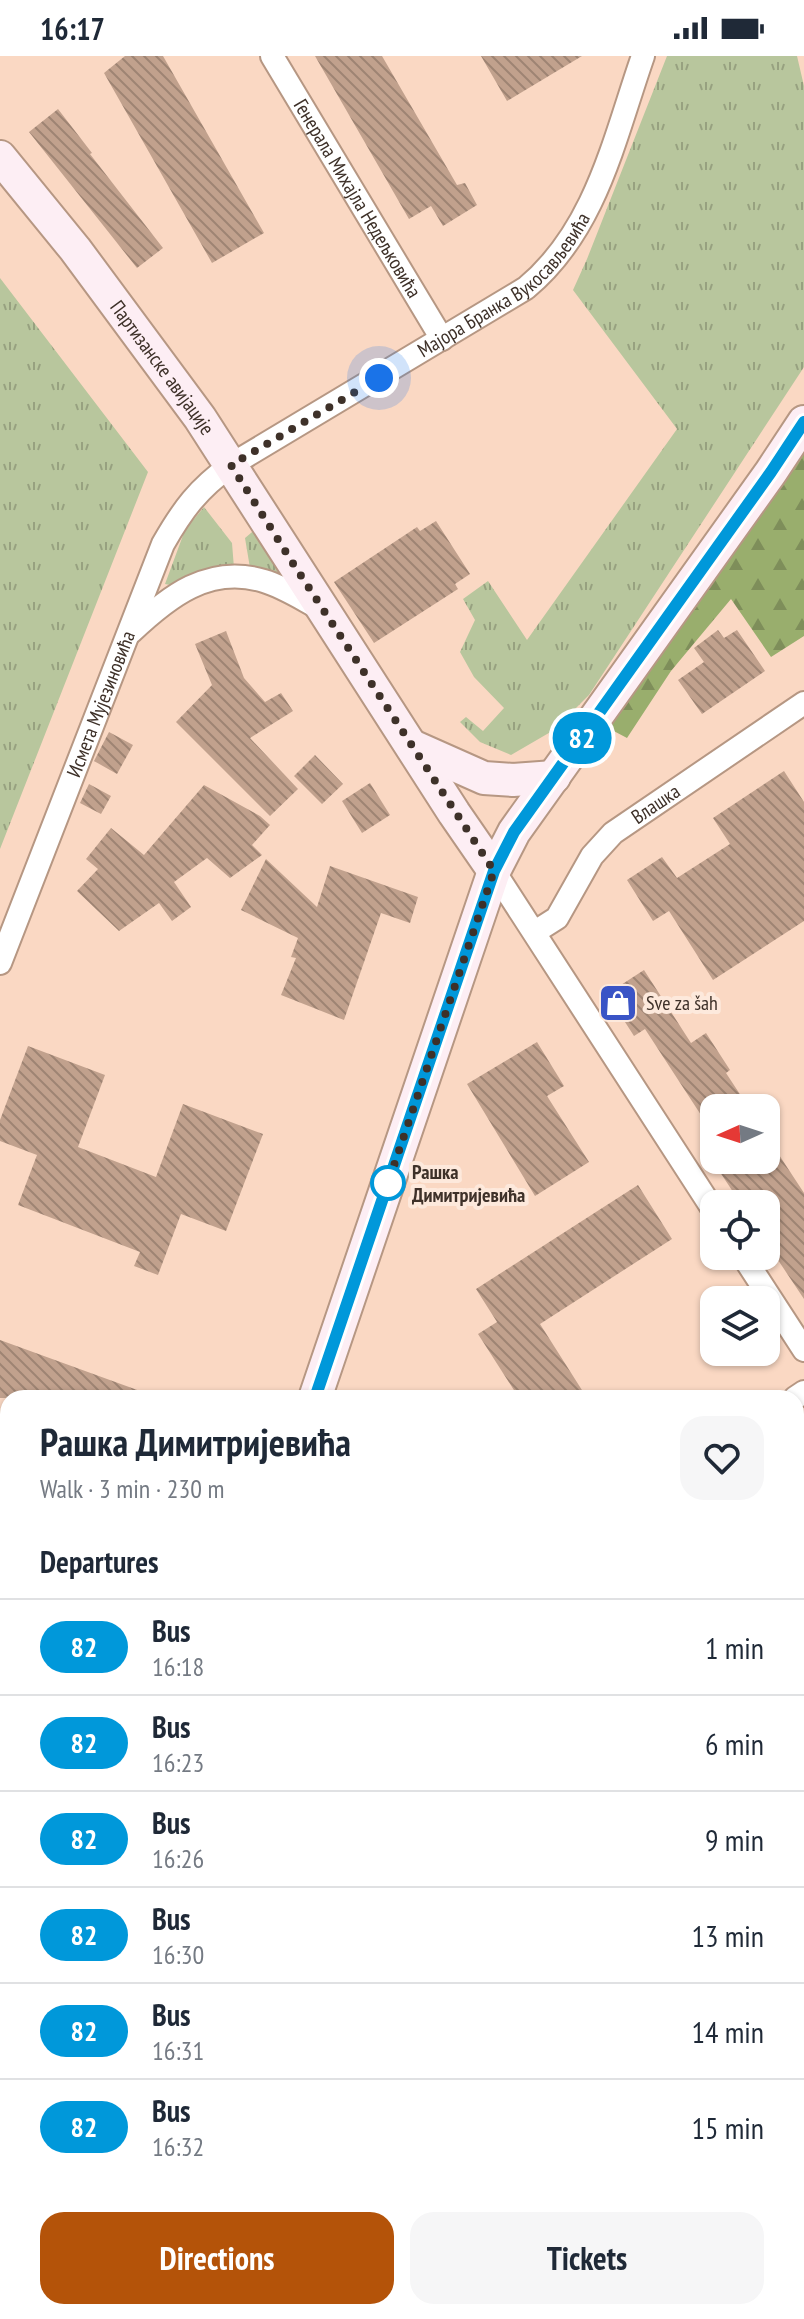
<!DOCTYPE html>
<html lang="en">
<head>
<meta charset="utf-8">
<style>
	body { margin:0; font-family:"PT Sans Narrow",sans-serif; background:#f6f6f7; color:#1f2937; height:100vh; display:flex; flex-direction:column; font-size:30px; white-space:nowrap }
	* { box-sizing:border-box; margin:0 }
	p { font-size:26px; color:#747a83 }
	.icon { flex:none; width:44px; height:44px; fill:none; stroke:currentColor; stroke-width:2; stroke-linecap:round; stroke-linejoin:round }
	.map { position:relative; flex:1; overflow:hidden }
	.sheet { position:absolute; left:0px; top:1334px; width:804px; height:930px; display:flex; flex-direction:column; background:#fff; border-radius:24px 24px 0 0; box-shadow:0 2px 6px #0004 }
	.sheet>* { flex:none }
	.badge { padding:0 16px; border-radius:26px; font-size:28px; line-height:52px }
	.needle { width:52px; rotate:267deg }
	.tools { position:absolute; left:700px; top:1038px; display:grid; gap:16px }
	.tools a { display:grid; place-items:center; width:80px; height:80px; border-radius:16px; background:#fff; box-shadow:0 2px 6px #0004; font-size:40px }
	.you { position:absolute; width:40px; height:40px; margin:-20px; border:6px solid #fff; border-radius:50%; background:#1a73e8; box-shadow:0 0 0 12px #1a73e833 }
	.map>.badge { position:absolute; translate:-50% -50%; box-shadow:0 0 0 4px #fff }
	h2 { padding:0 40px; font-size:30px; line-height:72px }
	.round { display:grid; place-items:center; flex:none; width:84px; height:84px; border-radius:24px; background:#f6f6f7 }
	.headline { display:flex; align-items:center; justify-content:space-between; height:136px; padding:0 40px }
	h1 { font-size:38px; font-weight:700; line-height:60px }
	.button { display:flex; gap:16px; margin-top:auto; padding:16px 40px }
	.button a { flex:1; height:92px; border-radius:24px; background:#b45309; color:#fff; font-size:32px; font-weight:700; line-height:92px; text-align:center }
	.button a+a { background:#f6f6f7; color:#1f2937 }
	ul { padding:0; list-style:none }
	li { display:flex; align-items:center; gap:24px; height:96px; padding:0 40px; border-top:2px solid #e0e1e3 }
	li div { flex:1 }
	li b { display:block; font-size:30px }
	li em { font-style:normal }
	li .badge { min-width:88px; font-weight:700; text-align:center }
	.status { display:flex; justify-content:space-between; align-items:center; height:56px; padding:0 40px; background:#fff; direction:ltr }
	.status svg { height:22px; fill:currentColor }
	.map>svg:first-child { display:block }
</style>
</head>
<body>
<div class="status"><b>16:17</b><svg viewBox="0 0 49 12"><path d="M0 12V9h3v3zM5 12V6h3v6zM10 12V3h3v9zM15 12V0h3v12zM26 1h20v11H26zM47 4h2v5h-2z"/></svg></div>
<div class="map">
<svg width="804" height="2263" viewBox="0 0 804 2263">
	<defs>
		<pattern id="grass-tufts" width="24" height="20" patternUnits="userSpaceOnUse" patternTransform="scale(2)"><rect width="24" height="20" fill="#b8c69d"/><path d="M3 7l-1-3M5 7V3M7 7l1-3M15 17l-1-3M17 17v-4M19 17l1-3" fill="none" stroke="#97a180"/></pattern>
		<pattern id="forest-firs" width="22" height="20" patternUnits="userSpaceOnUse" patternTransform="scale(2)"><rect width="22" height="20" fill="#99ae6d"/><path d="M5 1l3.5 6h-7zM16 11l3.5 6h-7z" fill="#7e8e5a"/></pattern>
		<pattern id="building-back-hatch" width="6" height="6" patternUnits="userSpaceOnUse" patternTransform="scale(2)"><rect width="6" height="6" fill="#c1a18d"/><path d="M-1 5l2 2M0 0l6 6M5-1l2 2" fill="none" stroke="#9e8473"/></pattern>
	</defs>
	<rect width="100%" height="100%" fill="#fad8c3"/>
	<path fill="url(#grass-tufts)" d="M667 0H797L804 30V311L589 639 554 674 511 699 480 686 460 666 466 661 483 675 504 652 474 621 460 596 475 564 463 543 488 525 527 584 677 373 573 234 587 203Z
		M0 222 148 416 0 793Z
		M204 451 232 487 234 512 204 513 170 529 165 528 185 474Z
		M257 472 283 520 281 522 250 512 245 482Z"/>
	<path fill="url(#forest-firs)" d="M804 387V580L771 601 731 543 671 615 627 682 608 672Z"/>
	<path fill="url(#building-back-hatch)" d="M125 0H163L264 177 212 207 104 17Z
		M315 0H382L457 129 465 127 477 149 443 170 431 150 409 163Z
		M481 0H582L507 45Z
		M58 53 92 97 90 98 163 192 137 212 29 76Z
		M436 465 470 518 455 528 458 533 374 587 334 526 417 471 420 475Z
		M718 574 724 582 737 574 765 615 702 658 678 624 704 606 694 592Z
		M226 575 244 622 265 646 281 637 293 655 250 682 298 733 270 760 176 666 212 629 195 588Z
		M109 676 133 689 117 718 94 705Z
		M315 699 343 728 322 748 294 720Z
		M784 715 804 746V865L713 924 669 855 653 865 627 824 662 801 677 822 730 788 713 762Z
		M370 727 390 759 362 777 342 745Z
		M89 728 111 740 101 758 80 747Z
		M204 729 260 760 270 769 252 789 262 799 230 822 207 802 174 826 191 851 172 865 159 847 119 875 77 835 98 813 86 803 111 772 144 799Z
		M266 803 317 851 330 810 418 841 410 867 381 857 344 964 281 939 296 902 291 901 298 882 241 854Z
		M644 914 691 987 706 977 730 1014 726 1017 749 1052H714V1079L645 973 634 980 607 938Z
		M537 986 564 1030 547 1040 589 1106 535 1140 467 1028Z
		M28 990 105 1019 78 1091 156 1121 183 1048 263 1078 226 1175 181 1158 158 1219 134 1210 140 1196 18 1149 37 1099 0 1085V1064Z
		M766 1079 804 1137V1243L766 1186V1148H741L712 1104H766Z
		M638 1129 672 1183 540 1268 587 1342H519L478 1278 497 1266 476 1233Z
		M0 1284 151 1339 150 1342H0Z"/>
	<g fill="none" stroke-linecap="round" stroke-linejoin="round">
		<g stroke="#b69783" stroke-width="26">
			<g id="street">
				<path id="s1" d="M272 0 442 283"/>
				<path d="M131 576C168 541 209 508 264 525 284 531 302 543 321 553"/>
				<path d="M494 815 714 1155"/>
				<path id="s2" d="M535 876 557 862 592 800 613 777 804 647"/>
				<path id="s3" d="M0 907 163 488C183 453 198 433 231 409L526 232C596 174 614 83 643 0"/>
				<path d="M743 1200 804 1294"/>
				<path d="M795 1342 804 1336"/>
				<path d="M0 1856 8 1859"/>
				<path d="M796 1931 804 1943"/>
				<path d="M796 2100 804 2097"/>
				<path d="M466 2256 470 2263"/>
			</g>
		</g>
		<g stroke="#b69783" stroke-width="36">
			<g id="secondary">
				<path id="s4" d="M0 101 75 193 200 362 454 757 494 815"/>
				<path d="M412 690 484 722 513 724 554 721"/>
				<path d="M315 1342 494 815 514 776 771 416 804 366"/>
				<path d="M8 2263 10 2256"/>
			</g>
		</g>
		<use href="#street" stroke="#fff" stroke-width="22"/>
		<use href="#secondary" stroke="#fdeef4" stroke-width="32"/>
	</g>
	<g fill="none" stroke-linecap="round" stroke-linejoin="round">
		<g stroke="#fff" stroke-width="18">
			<path id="line" d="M315 1342 494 815 514 776 771 416 804 366"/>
		</g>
		<use href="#line" stroke="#0098da" stroke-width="12"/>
		<path stroke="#3e3129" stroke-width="8" stroke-dasharray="0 14.4" d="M379 322 231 409 294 509 494 815 388 1127"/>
	</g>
	<defs>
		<g id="shop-square" transform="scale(2)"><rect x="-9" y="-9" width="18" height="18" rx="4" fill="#3a54c6" stroke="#fde9dc"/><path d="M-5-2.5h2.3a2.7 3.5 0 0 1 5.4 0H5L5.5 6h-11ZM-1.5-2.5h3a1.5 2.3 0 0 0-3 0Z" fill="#fff"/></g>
	</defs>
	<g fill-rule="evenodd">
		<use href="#shop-square" x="618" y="947"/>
	</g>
	<circle fill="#fff" stroke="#0098da" stroke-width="4" cx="388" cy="1127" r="16"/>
	<g text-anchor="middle" stroke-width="8" stroke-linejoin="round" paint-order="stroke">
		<g font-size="20" fill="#3e3129" stroke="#fde9dc">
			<text dy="7" stroke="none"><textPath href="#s1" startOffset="166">Генерала Михајла Недељковића</textPath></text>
			<text dy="7" stroke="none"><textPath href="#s3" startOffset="884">Мајора Бранка Вукосављевића</textPath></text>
			<text dy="7" stroke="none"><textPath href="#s4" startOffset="266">Партизанске авијације</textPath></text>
			<text dy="7" stroke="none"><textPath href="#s3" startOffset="278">Исмета Мујезиновића</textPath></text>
			<text dy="7" stroke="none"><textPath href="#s2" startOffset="180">Влашка</textPath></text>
		</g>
		<g font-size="20" fill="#3e3129" stroke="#fde9dc" text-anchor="start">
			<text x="646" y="954">Sve za šah</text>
		</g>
		<g font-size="20" font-weight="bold" fill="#3e3129" stroke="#fde9dc" text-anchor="start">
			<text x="412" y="1123">Рашка<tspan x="412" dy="23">Димитријевића</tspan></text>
		</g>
	</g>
</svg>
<div class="tools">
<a><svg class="needle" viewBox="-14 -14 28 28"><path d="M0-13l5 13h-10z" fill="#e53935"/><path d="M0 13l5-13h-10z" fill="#747a83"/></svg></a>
<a><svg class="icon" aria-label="locate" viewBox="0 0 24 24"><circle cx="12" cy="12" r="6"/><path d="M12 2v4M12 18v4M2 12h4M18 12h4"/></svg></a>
<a><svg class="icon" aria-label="layers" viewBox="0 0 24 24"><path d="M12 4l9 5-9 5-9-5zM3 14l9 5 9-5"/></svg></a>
</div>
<div class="you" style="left:379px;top:322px"></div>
<b class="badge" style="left:582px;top:682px;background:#0098da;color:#fff">82</b>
<section class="sheet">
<div class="headline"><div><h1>Рашка Димитријевића</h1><p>Walk · 3 min · 230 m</p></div><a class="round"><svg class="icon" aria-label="heart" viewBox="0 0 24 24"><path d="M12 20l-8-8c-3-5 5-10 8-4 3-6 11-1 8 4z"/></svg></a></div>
<h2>Departures</h2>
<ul>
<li><span class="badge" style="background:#0098da;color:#fff">82</span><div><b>Bus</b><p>16:18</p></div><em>1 min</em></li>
<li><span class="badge" style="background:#0098da;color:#fff">82</span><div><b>Bus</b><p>16:23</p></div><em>6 min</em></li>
<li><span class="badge" style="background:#0098da;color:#fff">82</span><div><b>Bus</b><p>16:26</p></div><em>9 min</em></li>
<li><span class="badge" style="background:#0098da;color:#fff">82</span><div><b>Bus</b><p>16:30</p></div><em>13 min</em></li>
<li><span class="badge" style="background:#0098da;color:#fff">82</span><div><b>Bus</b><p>16:31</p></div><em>14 min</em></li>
<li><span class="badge" style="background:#0098da;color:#fff">82</span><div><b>Bus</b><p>16:32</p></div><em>15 min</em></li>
</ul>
<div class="button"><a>Directions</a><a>Tickets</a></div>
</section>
</div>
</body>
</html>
